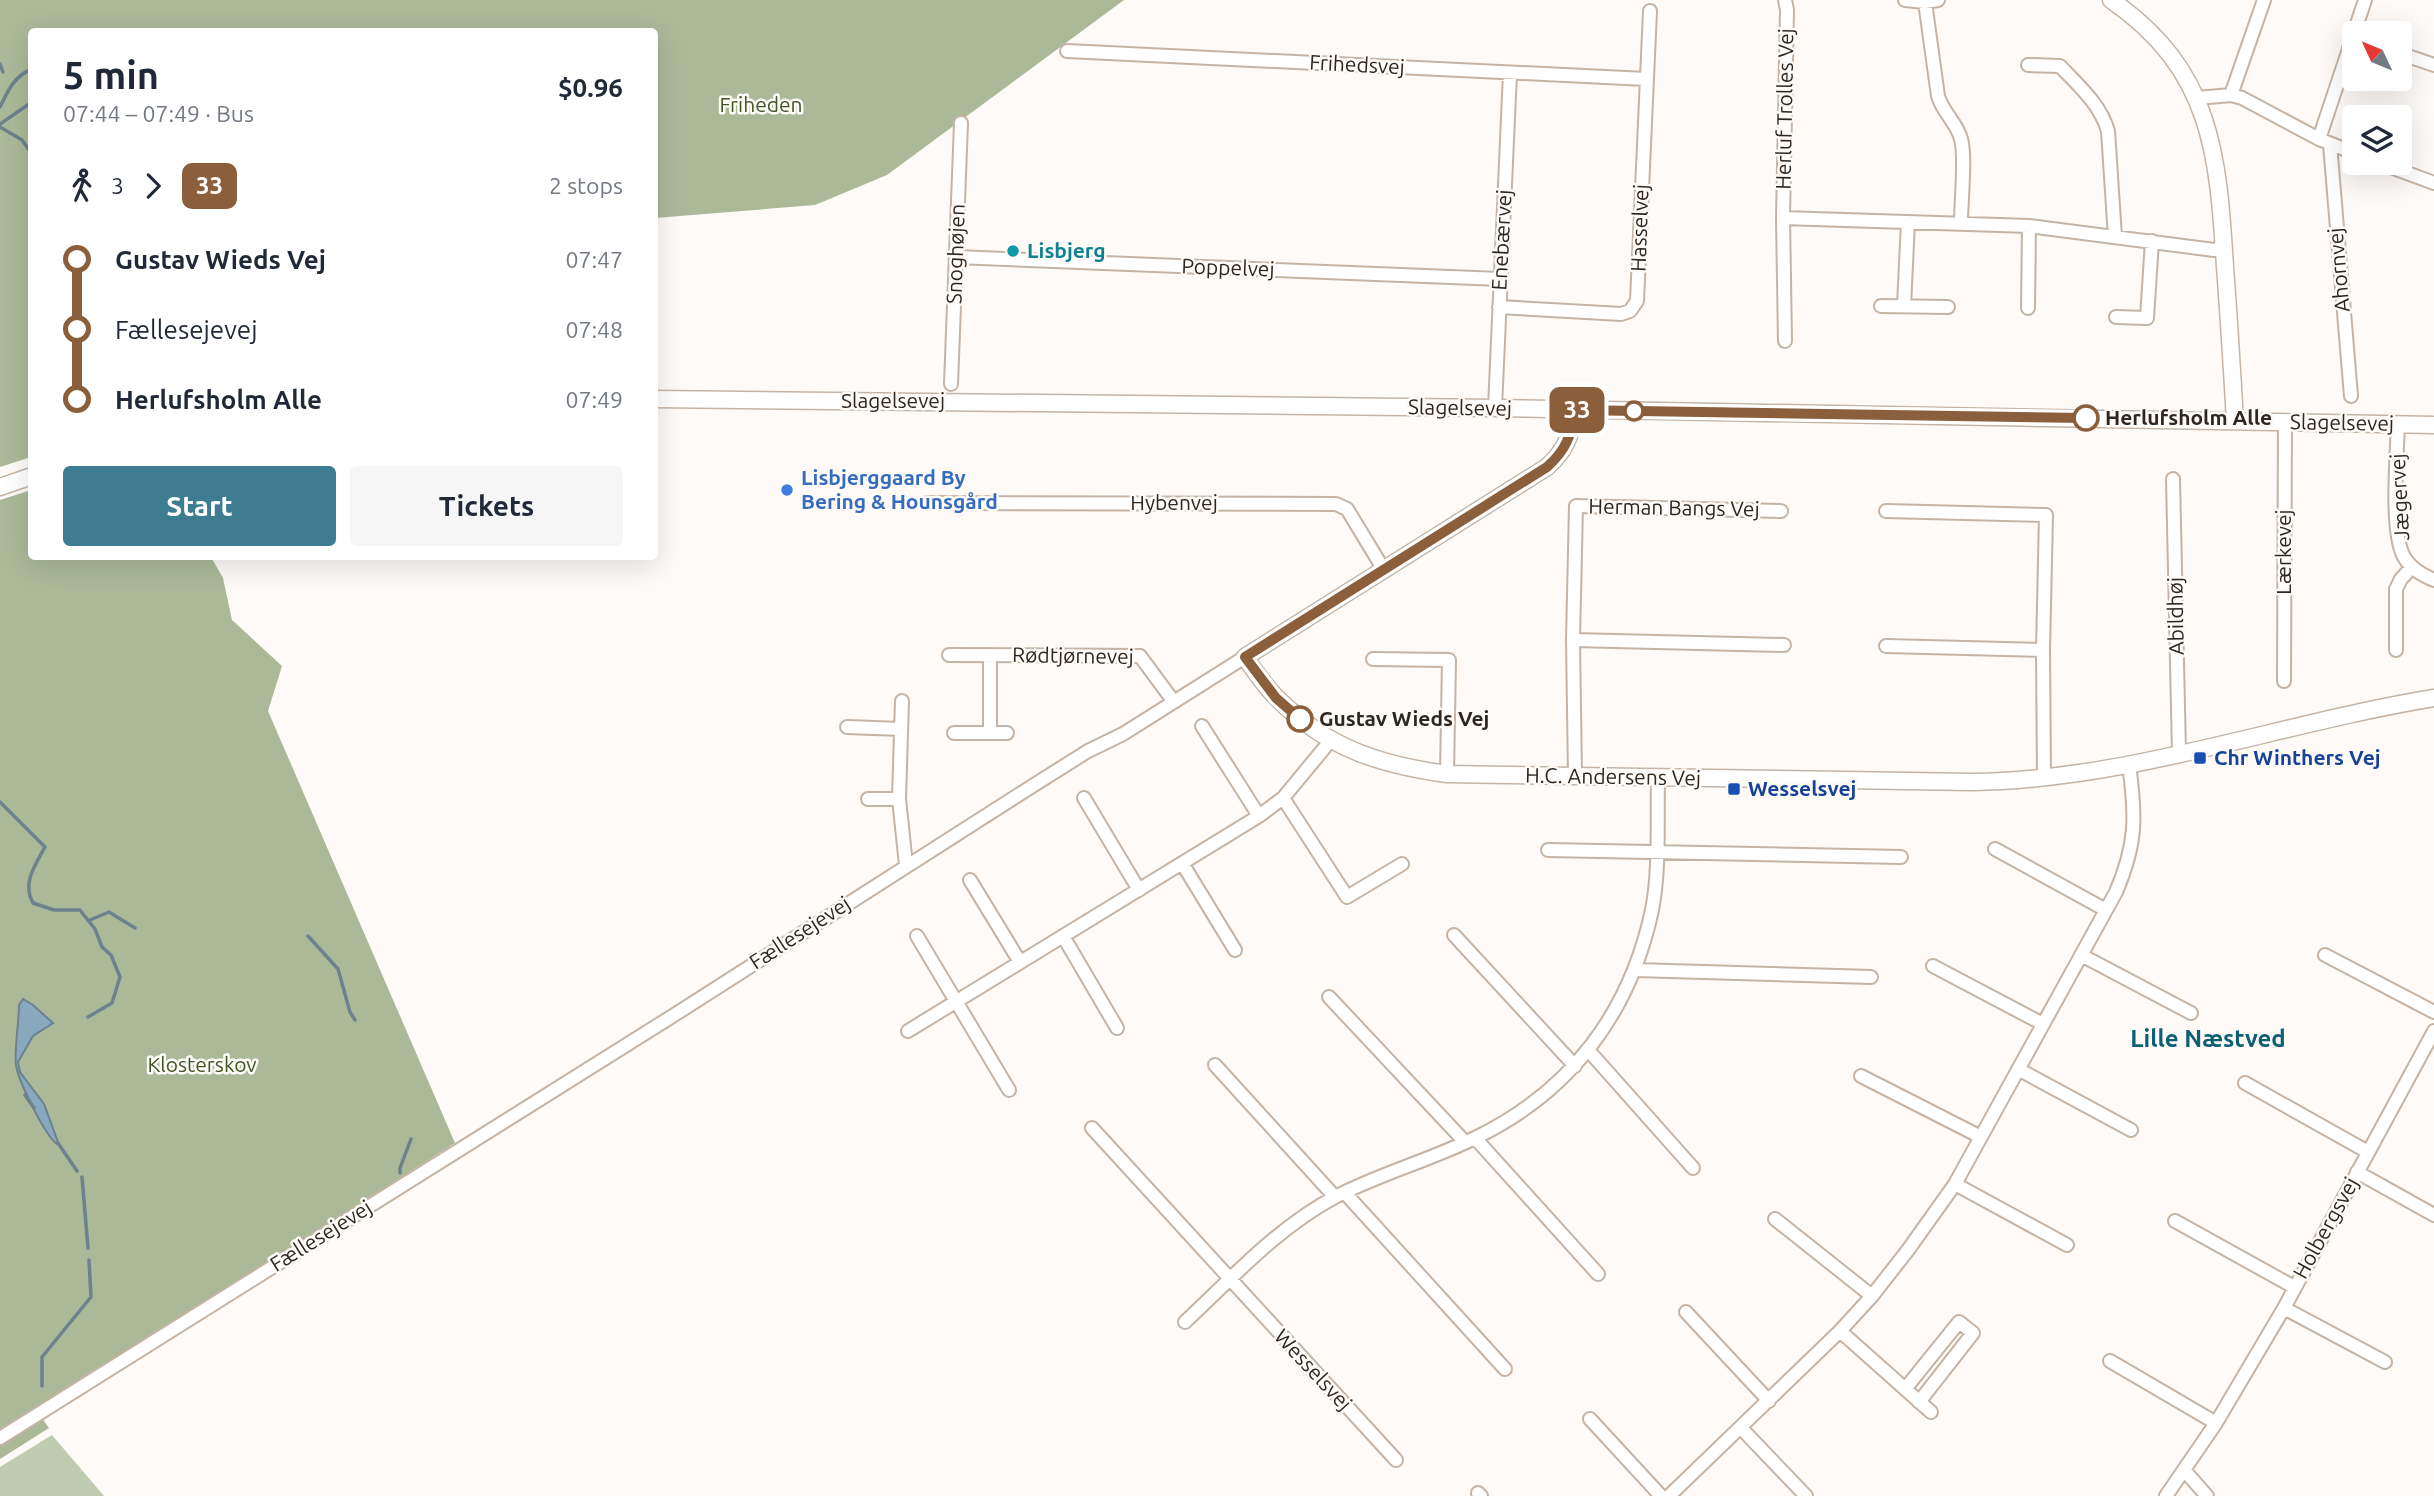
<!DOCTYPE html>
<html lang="en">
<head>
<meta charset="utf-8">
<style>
	body { margin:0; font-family:Ubuntu,sans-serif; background:#f6f6f7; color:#1f2937; height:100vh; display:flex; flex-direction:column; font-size:26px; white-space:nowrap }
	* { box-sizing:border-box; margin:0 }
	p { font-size:23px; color:#747a83 }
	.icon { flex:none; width:38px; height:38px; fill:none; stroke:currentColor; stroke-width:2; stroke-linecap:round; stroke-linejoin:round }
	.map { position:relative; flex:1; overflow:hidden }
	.details { position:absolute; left:28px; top:28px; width:630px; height:532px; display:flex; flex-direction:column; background:#fff; border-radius:7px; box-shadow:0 7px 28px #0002 }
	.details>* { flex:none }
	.badge { padding:0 14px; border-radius:10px; font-size:24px; line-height:46px }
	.needle { width:46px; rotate:314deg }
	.tools { position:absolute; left:2342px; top:21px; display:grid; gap:14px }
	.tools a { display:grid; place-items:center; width:70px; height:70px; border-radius:7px; background:#fff; box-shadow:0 7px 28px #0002; font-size:35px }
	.map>.badge { position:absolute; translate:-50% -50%; box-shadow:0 0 0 4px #fff }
	.legs { display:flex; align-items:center; gap:10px; height:77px; padding:0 35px; font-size:23px }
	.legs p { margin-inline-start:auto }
	.head { display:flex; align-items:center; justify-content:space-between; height:119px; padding:0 35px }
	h1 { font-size:38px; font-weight:700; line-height:52px }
	.primary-button { display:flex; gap:14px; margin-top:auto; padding:14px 35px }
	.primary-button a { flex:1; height:80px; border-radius:7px; background:#3e7c92; color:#fff; font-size:28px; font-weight:700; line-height:80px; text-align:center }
	.primary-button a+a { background:#f6f6f7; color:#1f2937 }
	ul { padding:0 35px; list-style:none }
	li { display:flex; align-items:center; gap:24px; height:70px; font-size:26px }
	li i { display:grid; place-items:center; width:10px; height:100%; margin:0 9px; background:currentColor }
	li i::after { content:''; width:18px; height:18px; margin:-9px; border:5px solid; border-radius:50%; background:#fff }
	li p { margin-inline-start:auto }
	li:first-child i { background:linear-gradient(#0000 50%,currentColor 0) }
	li:last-child i { background:linear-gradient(currentColor 50%,#0000 0) }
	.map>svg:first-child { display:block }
</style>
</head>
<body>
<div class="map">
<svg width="2434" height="1496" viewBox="0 0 2434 1496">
	<rect width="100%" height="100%" fill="#fdfaf7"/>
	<path fill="#c0ccb2" d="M52 1435 104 1496H0V1467Z"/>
	<path fill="#abb999" d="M0 0H1124L887 175 815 205 655 218 654 32H32L31 457 0 467Z
		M31 490 32 556 211 557 223 578 232 620 282 666 268 711 455 1143 36 1410 49 1428 0 1459V500Z"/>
	<path fill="#88a8be" stroke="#6d818f" stroke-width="2" d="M23 999 33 1005 53 1023 33 1036 18 1062 20 1072 44 1104 59 1145C47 1141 18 1080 16 1065 14 1051 19 1022 19 1005Z"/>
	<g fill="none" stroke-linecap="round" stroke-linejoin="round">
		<path stroke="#6d818f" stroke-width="3.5" d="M0 64 3 72
			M0 107C8 91 14 76 32 69
			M0 124 32 102
			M0 127 22 140 32 154
			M0 802 45 847C35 865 22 883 33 903L54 910H80L95 929 102 947 111 955 120 977 112 1003 88 1017
			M90 920 109 912 135 928
			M308 936 338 969 350 1012 355 1020
			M25 1095 34 1108
			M58 1143 77 1171
			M400 1173V1168L411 1139
			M82 1177 88 1248
			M42 1386V1357L91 1297 89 1260"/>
		<g stroke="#c5b4a5" stroke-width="16">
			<path id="minor" d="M1905 0 1925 2 1938 0
				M1925 2 1938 96C1943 113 1957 123 1961 139 1966 155 1961 203 1961 222
				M2354 33 2365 0
				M1067 51 1646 79
				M2399 53 2434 65
				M2028 65 2060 66C2079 86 2100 104 2108 131L2115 237
				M2231 95 2264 0
				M2197 98 2231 95 2242 98 2319 139 2354 153
				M2319 139 2354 34
				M2330 144 2351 396
				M2380 163 2434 183
				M1783 218 2029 226 2214 250 2224 247
				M956 257 1500 279
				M1881 306 1948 307
				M1904 306 1908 222
				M1499 307 1621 314 1630 311 1637 301 1650 11
				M2028 308 2029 226
				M2116 317 2147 318 2152 241
				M1785 341 1783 218 1787 10 1785 0
				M951 384 961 123
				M1495 408 1510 73
				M2398 424C2397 456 2390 531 2404 557 2411 569 2422 575 2434 580
				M2173 479 2179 753
				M928 503 1336 504 1347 509 1384 570
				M1886 511 2046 515 2043 650 2044 778
				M1573 640 1784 645
				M1886 646 2043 650
				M2396 650V589L2401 579 2412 567
				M949 655 1140 656 1174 702
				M1373 659 1449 660 1447 774
				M2284 681 2285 422
				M902 701 899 799 906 865
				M1202 726 1259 816
				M847 727 901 729
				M990 732V655
				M954 733H1007
				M1575 776 1573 640 1576 506 1781 511
				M1084 798 1139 890
				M1283 798 1347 897 1402 864
				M868 799H899
				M1995 849 2106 910
				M1548 850 1901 857
				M1182 863 1235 950
				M970 880 1020 962
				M1454 935 1575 1066
				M917 936 1009 1090
				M1063 936 1117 1028
				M2081 955 2191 1013
				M2325 955 2434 1012
				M1933 966 2043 1024
				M1635 970 1871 977
				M1329 997 1465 1142
				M908 1031 1259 816 1283 798 1331 740
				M1589 1051 1693 1168
				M1215 1065 1335 1197
				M2018 1069 2131 1130
				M1861 1076 1981 1137
				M2245 1083 2368 1152
				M1092 1128 1396 1460
				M1475 1138 1598 1274
				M2357 1172 2434 1215
				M1955 1184 2067 1245
				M1345 1193 1505 1369
				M1775 1219 1872 1296
				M2175 1221 2294 1287
				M2284 1308 2385 1362
				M1686 1312 1769 1401
				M1185 1322C1232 1278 1277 1228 1335 1197 1381 1173 1431 1160 1477 1137 1571 1091 1630 1013 1652 910 1660 870 1657 819 1658 777
				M1840 1331 1931 1412
				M2110 1361 2216 1423
				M1905 1389 1959 1322 1973 1333 1919 1402
				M1590 1419 1661 1496
				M1741 1428 1806 1496
				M0 1438 671 1017 1034 785 1088 751 1123 734 1245 657
				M2185 1471 2207 1496
				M1478 1493 1481 1496
				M1669 1496 1840 1331 1872 1296 1908 1250 1955 1184 2116 892C2137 843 2136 816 2129 764
				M2166 1496 2216 1423 2284 1308 2434 1031"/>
		</g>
		<g stroke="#c5b4a5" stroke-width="19">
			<path id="tertiary" d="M2111 0C2212 70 2218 153 2225 267 2229 318 2232 370 2235 421
				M654 399 1495 408 2434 425
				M1574 410C1572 434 1566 450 1547 467L1245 657C1255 671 1265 687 1278 699 1327 748 1380 765 1447 774L1972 782C2129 780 2281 723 2434 698
				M0 487 32 476"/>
		</g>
		<use href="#minor" stroke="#fff" stroke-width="12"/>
		<use href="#tertiary" stroke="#fff" stroke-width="16"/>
	</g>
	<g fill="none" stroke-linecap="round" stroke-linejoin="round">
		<g stroke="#fff" stroke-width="16">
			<path id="line-1" d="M1300 719 1276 698 1245 657 1547 467C1566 450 1572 435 1574 410L2086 418"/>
		</g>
		<use href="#line-1" stroke="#8b5e3c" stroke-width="10"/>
	</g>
	<circle fill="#0f9aa8" stroke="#fdfaf7" stroke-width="2.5" cx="1013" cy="251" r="7"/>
	<g fill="#fff" stroke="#8b5e3c" stroke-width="3.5">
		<circle cx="1634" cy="411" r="9"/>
		<circle cx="2086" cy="418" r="12"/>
		<circle cx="1300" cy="719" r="12"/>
	</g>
	<circle fill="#3f7fe0" stroke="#fdfaf7" stroke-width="2.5" cx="787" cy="490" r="7"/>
	<g fill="#1a4fb4" stroke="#fdfaf7" stroke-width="2.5">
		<rect x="2193" y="751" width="14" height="14" rx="3.5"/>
		<rect x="1727" y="782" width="14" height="14" rx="3.5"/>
	</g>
	<g text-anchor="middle" stroke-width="5" stroke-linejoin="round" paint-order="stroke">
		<g font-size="21" fill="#2e2721" stroke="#fdfaf7">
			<text transform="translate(1357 65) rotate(3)" y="7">Frihedsvej</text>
			<text transform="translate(1785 109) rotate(-89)" y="7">Herluf Trolles Vej</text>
			<text transform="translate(1640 228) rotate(-88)" y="7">Hasselvej</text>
			<text transform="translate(1502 240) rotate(-87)" y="7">Enebærvej</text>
			<text transform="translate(956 254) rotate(-88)" y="7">Snoghøjen</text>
			<text transform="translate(1228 268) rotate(2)" y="7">Poppelvej</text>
			<text transform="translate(2339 270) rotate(-95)" y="7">Ahornvej</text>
			<text x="893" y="408">Slagelsevej</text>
			<text transform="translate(1460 408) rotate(1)" y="7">Slagelsevej</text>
			<text transform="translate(2342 423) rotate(1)" y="7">Slagelsevej</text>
			<text transform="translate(2400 497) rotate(-93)" y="7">Jægervej</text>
			<text x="1174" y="510">Hybenvej</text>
			<text transform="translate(1674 508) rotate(1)" y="7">Herman Bangs Vej</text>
			<text transform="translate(2284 552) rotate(-90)" y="7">Lærkevej</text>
			<text transform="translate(2176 616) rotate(-91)" y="7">Abildhøj</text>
			<text transform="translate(1073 656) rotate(1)" y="7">Rødtjørnevej</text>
			<text transform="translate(1613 777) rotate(1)" y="7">H.C. Andersens Vej</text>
			<text transform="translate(800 933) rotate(-33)" y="7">Fællesejevej</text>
			<text transform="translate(2326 1228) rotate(-61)" y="7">Holbergsvej</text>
			<text transform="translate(321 1236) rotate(-32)" y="7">Fællesejevej</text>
			<text transform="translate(1313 1370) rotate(47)" y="7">Wesselsvej</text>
		</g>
		<g font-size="21" fill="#425624" stroke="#fdfaf7">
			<text x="761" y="112">Friheden</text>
			<text x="202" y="1072">Klosterskov</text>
		</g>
		<g font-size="21" font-weight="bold" fill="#0d838f" stroke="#fdfaf7" text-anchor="start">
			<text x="1027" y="258">Lisbjerg</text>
		</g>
		<g font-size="21" font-weight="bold" fill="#2e2721" stroke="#fdfaf7" text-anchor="start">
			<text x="2105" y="425">Herlufsholm Alle</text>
			<text x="1319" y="726">Gustav Wieds Vej</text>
		</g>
		<g font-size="21" font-weight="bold" fill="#366cbe" stroke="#fdfaf7" text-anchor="start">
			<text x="801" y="485">Lisbjerggaard By<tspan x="801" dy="24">Bering &amp; Hounsgård</tspan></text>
		</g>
		<g font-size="21" font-weight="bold" fill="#164399" stroke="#fdfaf7" text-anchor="start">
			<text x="2214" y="765">Chr Winthers Vej</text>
			<text x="1748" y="796">Wesselsvej</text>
		</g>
		<g font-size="24" font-weight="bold" fill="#0c5f75" stroke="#fdfaf7">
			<text x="2208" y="1047">Lille Næstved</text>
		</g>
	</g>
</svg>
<div class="tools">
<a><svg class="needle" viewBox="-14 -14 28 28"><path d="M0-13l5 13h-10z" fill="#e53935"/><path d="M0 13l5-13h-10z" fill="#747a83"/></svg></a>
<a><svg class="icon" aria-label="layers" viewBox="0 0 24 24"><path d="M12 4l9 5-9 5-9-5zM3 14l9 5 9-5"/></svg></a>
</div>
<b class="badge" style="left:1577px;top:410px;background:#8b5e3c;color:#fff">33</b>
<section class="details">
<div class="head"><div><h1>5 min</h1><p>07:44 – 07:49 · Bus</p></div><b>$0.96</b></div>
<div class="legs"><svg class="icon" aria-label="walk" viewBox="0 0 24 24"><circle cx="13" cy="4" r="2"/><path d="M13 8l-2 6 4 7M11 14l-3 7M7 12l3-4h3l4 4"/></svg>3<svg class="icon" aria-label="forward" viewBox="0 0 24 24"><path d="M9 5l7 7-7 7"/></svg><b class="badge" style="background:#8b5e3c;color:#fff">33</b><p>2 stops</p></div>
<ul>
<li><i style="color:#8b5e3c"></i><b>Gustav Wieds Vej</b><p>07:47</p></li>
<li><i style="color:#8b5e3c"></i><span>Fællesejevej</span><p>07:48</p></li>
<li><i style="color:#8b5e3c"></i><b>Herlufsholm Alle</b><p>07:49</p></li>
</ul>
<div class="primary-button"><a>Start</a><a>Tickets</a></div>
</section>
</div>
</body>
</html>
